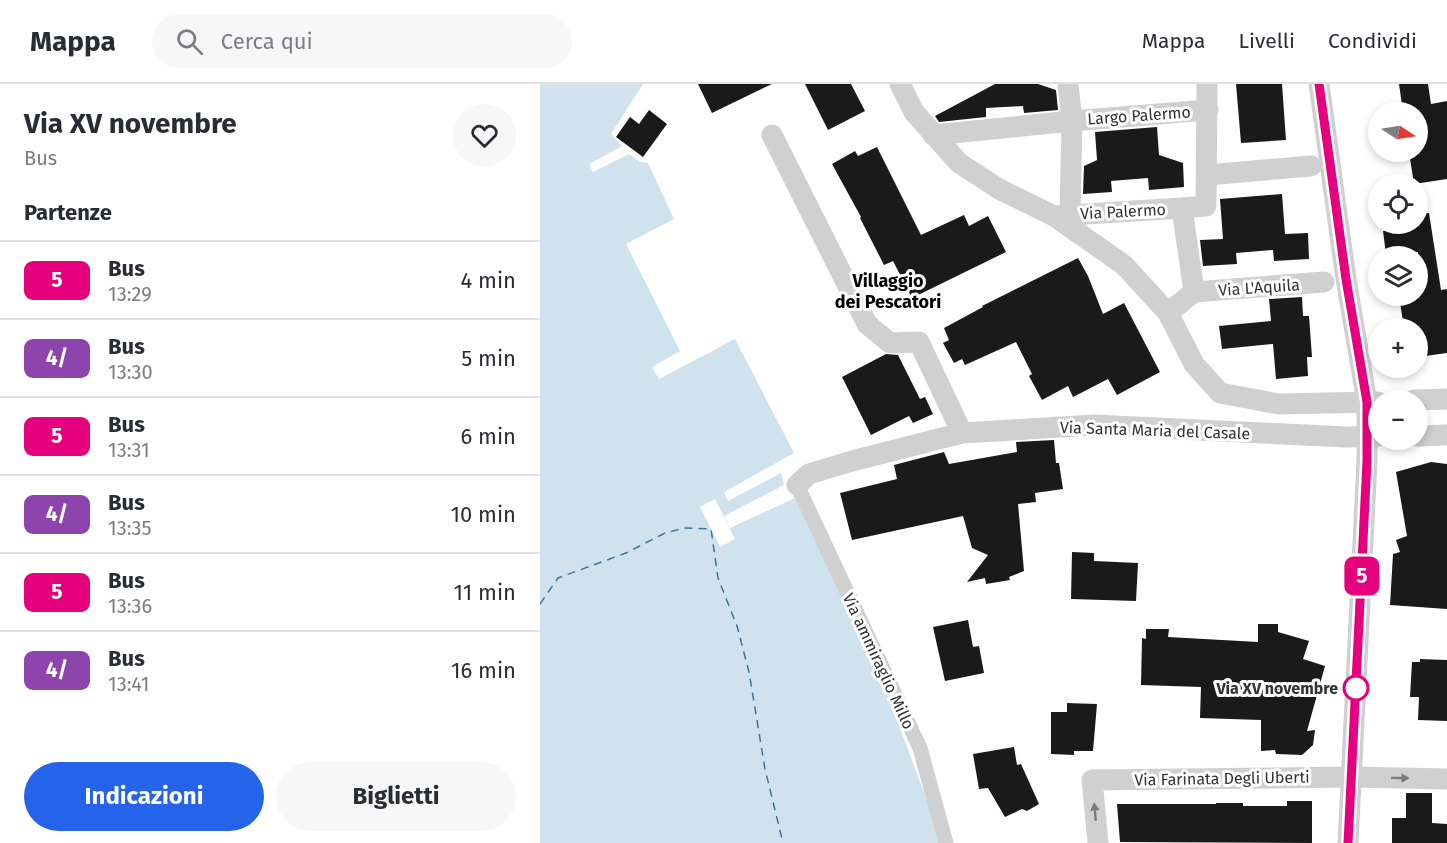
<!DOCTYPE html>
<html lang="it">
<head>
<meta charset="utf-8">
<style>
	body { margin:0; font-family:"Fira Sans",sans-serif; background:#f7f7f7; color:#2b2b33; height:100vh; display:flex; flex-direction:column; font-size:22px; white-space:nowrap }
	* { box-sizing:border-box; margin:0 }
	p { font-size:20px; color:#7c7c81 }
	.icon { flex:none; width:33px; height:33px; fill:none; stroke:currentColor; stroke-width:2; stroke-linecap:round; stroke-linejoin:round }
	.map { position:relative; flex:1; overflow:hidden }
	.panel { display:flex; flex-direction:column; background:#fff; width:540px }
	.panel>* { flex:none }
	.badge { padding:0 12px; border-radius:9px; font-size:21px; line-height:39px }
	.needle { width:39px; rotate:102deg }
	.controls { position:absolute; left:828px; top:18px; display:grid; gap:12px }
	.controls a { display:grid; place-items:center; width:60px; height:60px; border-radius:50%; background:#fff; box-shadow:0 3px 9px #0003; font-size:30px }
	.map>.badge { position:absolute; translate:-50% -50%; box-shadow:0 0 0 3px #fff }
	h2 { padding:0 24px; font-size:22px; line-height:54px }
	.round { display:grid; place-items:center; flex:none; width:63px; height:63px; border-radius:32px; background:#f7f7f7 }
	.summary { display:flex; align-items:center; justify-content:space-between; height:102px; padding:0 24px }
	h1 { font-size:28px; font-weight:700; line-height:45px }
	.button { display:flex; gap:12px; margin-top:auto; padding:12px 24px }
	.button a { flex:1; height:69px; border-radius:36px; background:#2563eb; color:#fff; font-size:24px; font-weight:700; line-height:69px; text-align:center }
	.button a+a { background:#f7f7f7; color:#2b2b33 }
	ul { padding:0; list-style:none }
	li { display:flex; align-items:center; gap:18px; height:78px; padding:0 24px; border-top:2px solid #e1e1e2 }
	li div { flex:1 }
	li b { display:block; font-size:22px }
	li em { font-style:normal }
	li .badge { min-width:66px; font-weight:700; text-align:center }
	header { display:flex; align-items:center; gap:36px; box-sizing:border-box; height:84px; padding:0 30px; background:#fff; border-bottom:2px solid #e1e1e2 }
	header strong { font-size:28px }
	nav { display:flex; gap:33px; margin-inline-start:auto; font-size:21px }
	.search { width:420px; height:54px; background:#f7f7f7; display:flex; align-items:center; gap:15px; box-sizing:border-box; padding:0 21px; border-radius:33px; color:#7c7c81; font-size:22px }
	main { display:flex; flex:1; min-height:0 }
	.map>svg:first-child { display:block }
</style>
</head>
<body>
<header>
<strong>Mappa</strong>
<div class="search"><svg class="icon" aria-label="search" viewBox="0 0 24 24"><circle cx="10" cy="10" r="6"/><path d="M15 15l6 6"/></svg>Cerca qui</div>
<nav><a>Mappa</a><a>Livelli</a><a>Condividi</a></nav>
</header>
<main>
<section class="panel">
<div class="summary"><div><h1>Via XV novembre</h1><p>Bus</p></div><a class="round"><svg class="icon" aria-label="heart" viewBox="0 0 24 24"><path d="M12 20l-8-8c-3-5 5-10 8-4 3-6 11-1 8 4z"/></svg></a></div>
<h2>Partenze</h2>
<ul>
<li><span class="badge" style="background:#e6007e;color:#fff">5</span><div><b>Bus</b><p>13:29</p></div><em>4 min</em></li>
<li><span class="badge" style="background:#8e44ad;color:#fff">4/</span><div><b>Bus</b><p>13:30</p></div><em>5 min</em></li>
<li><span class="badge" style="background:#e6007e;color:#fff">5</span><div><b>Bus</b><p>13:31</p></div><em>6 min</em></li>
<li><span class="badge" style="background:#8e44ad;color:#fff">4/</span><div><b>Bus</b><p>13:35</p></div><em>10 min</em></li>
<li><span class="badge" style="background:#e6007e;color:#fff">5</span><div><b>Bus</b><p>13:36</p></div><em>11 min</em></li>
<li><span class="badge" style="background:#8e44ad;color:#fff">4/</span><div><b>Bus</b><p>13:41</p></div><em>16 min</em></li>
</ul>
<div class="button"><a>Indicazioni</a><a>Biglietti</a></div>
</section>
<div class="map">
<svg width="907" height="759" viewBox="0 0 907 759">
	<rect width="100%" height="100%" fill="#fff"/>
	<path fill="#cfe2ee" d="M0 0H103L71 50 82 62 49 80 53 88 89 70 100 78 108 79 134 135 86 160 140 267 112 283 119 295 195 255 254 369 184 408 188 417 241 389 244 401 184 432 190 444 255 414 344 602 391 727 398 759H0Z"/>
	<path fill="#fff" d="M175 415 195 455 180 463 160 423Z"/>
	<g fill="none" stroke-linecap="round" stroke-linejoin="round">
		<path stroke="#3f7597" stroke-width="1.5" stroke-dasharray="8 6" stroke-linecap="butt" d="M0 520 18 494 86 469 125 449 145 444 171 445 178 494 197 542 209 588 225 685 243 759"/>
	</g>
	<path fill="#1a1a1a" d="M158 0H232L172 29Z
		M265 0H311L325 27 288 46Z
		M455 0H498L516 6 518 26 484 29 483 22 446 24V33L399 38 395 32Z
		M696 0H742L746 56 701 59Z
		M859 0H888L891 20 907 17V95L874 100 869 68H878V28H863Z
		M109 26 127 40 103 73 76 53 90 33 99 40Z
		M617 43 619 71 643 79 644 103 609 106 608 94 571 97 572 108 543 110 544 82 557 76 555 48Z
		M337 63 381 151 424 131 429 142 448 132 466 168 372 214 353 177 344 181 320 134 321 133 292 80 315 67 318 72Z
		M742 110 745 150 768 149 769 175 734 177 733 166 696 169 697 180 663 182 660 156 683 155 680 115Z
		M889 129 901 206 907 205V269L878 273V244H864L859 212H878V168L846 170 843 147 878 142V130Z
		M538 174 548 192 563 230 584 219 620 288 577 311 568 295 533 313 528 302 502 316 489 292 492 290 476 258 425 281 422 275 414 279 403 259 409 256 404 244 443 223 442 222Z
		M762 213 763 232H769L772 273H767L768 292 736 295 733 260 682 265 679 242 731 237 729 215Z
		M346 270 358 271 380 315 385 313 393 330 373 339 369 332 331 351 302 293Z
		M514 356 516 379H519L523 405 495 409 496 418 478 420 484 487 469 493 470 496 446 500 445 494 427 498 448 471 432 464 423 432 312 456 300 409 357 395 354 381 404 368 409 380 477 368 476 358Z
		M891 378 907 380V525L850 521 853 470 860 468 856 456 867 452 856 388Z
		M532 468 554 469V477L598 479 596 517 531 515Z
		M428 536 433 563 439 562 444 589 405 597 393 543Z
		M718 540H738V548L769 557 763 575 785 582 767 647 775 646 773 661 762 671 736 670 735 666 721 667V636L660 634 661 603 601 601 602 554 606 555V545H629L628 553 718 558Z
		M880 575 907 576V637L878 636 879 613H870L872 578H880Z
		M527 619 557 620 553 667H534V671L511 670V628H527Z
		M474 663 477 681 481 680 499 720 487 727 482 725 465 733 448 704 439 705 433 670Z
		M866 709H892V739L907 740V759H852V734H866Z
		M747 717H772V759L580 758 577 720H676V719H703V722H747Z"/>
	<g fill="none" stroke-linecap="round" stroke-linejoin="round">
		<path stroke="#d0d0d0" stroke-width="15" d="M257 401 380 664 406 759"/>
		<path stroke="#d0d0d0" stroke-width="21" d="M360 0 374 28 419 79 459 105 514 132 584 181 628 229 654 280 680 309 739 320 838 318
			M528 0 532 37 530 130
			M779 0 806 195 827 318
			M232 51 327 240 350 259 379 258 422 349
			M393 51 532 37 668 26
			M667 91 771 82
			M642 124 666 122 667 0
			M514 132 642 124 654 208 628 229
			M654 208 784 198
			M874 316 907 315
			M878 352 907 351
			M257 401 269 390 312 377 422 349 554 341 806 353 838 352
			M558 759 552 696 812 693 907 695
			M808 759 827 377"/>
		<path stroke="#d0d0d0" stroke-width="21" d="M827 377V318"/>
	</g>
	<defs><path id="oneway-solid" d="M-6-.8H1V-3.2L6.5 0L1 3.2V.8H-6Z" transform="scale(1.5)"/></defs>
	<g fill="#7a7a7a">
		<use href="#oneway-solid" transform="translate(860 694) rotate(1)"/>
		<use href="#oneway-solid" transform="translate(555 728) rotate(-95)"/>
	</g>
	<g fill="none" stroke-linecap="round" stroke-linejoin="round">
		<g stroke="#fff" stroke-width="14">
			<path id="line" d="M779 0 806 195 827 318V377L808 759"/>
		</g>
		<use href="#line" stroke="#e6007e" stroke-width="9"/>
	</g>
	<circle fill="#fff" stroke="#e6007e" stroke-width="3" cx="816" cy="604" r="12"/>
	<g text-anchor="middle" stroke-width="6" stroke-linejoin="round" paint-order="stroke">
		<g font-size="16" fill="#333" stroke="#fff">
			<text transform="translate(599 31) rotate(-4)" y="6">Largo Palermo</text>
			<text transform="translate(583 127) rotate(-3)" y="6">Via Palermo</text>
			<text transform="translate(719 203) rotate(-4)" y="6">Via L'Aquila</text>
			<text transform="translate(615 346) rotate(2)" y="6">Via Santa Maria del Casale</text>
			<text transform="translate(339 577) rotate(65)" y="6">Via ammiraglio Millo</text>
			<text transform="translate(682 694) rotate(-1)" y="6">Via Farinata Degli Uberti</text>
		</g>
		<g font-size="16" font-weight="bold" fill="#333" stroke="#fff" text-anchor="end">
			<text x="798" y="610">Via XV novembre</text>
		</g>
		<g font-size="18" font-weight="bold" fill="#000" stroke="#fff">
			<text x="348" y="203">Villaggio<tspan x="348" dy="21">dei Pescatori</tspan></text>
		</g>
	</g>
</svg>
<div class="controls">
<a><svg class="needle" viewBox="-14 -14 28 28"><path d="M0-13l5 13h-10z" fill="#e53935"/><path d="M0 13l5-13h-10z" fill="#7c7c81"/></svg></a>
<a><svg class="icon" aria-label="locate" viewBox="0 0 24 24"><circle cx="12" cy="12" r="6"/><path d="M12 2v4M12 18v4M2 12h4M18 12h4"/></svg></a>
<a><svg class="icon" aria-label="layers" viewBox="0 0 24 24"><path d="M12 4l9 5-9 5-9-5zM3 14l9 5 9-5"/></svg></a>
<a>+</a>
<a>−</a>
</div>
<b class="badge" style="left:822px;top:492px;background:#e6007e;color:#fff">5</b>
</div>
</main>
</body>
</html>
